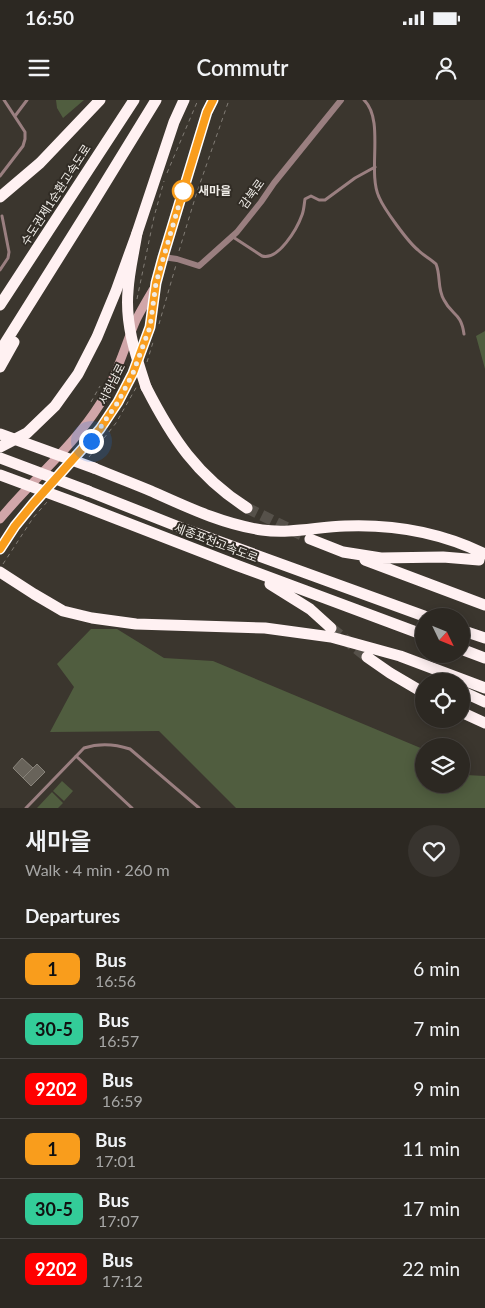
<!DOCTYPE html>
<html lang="en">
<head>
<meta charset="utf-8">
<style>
	body { margin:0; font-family:Lato,"Noto Sans KR",sans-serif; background:#38342f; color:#f1f3f6; height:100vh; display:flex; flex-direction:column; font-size:19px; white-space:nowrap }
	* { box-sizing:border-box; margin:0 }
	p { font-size:16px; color:#a6a6a5 }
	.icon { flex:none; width:28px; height:28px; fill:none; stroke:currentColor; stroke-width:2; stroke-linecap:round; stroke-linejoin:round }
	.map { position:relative; height:708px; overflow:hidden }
	.sheet { display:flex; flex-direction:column; background:#2c2822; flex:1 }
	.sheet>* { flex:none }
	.badge { padding:0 10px; border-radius:8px; font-size:18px; line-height:32px }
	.needle { width:32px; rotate:133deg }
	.controls { position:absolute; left:415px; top:508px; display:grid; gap:10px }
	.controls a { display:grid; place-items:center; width:55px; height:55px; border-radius:50%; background:#2c2822; box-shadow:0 2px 12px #0003,0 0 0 1px #484440; font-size:25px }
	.you { position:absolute; width:25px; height:25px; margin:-12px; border:4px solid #fff; border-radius:50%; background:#1a73e8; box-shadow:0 0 0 8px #1a73e833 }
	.map>.badge { position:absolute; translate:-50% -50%; box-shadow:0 0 0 2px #fff }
	h2 { padding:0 25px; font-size:19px; line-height:45px }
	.round { display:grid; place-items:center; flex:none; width:52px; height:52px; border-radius:26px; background:#38342f }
	.summary { display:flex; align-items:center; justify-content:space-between; height:85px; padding:0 25px }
	h1 { font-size:24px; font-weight:600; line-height:38px }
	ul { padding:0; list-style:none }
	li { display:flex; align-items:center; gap:15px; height:60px; padding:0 25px; border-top:1px solid #484440 }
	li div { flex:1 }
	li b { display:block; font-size:19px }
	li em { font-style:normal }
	li .badge { min-width:55px; font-weight:700; text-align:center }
	.status { display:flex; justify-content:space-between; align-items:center; height:35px; padding:0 25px; background:#2c2822; direction:ltr }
	.status svg { height:14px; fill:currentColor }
	header { display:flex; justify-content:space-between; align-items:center; height:65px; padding:0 25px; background:#2c2822; font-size:22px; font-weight:600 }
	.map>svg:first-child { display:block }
</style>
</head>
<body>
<div class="status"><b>16:50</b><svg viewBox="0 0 49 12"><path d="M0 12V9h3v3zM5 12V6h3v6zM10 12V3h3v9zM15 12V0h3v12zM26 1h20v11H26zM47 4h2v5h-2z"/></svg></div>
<header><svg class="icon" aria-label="menu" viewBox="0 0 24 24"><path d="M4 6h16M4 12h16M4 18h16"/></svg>Commutr<svg class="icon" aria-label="person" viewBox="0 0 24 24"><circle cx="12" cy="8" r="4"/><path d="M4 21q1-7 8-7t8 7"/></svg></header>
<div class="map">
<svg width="485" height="708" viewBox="0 0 485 708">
	<rect width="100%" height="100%" fill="#3b362e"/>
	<path fill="#505d3f" d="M56 0H84L63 18 57 8Z
		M485 231V269L476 236Z
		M91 529H117L164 558 213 561 423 649 424 684H461V672L466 675 485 676V708H236L159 631 50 632 74 587 57 564Z
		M62 681 73 691 64 701 53 691Z
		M52 692 63 703 58 708H37Z"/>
	<path fill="#68635a" stroke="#88837a" d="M22 658 33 668 23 678 13 668Z
		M37 664 45 672 31 686 23 678Z"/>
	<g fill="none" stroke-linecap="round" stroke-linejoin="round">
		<path stroke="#56514a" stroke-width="11" stroke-dasharray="11 5.5" stroke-linecap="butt" d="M247 408 310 439
			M331 528 367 557"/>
		<path stroke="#827d76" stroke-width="1" stroke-dasharray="4 4" stroke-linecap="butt" d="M167 73 198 0
			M179 151 196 95 229 0
			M137 199 154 117 164 81
			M159 224 176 165
			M147 262 154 239
			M91 302 100 286
			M89 357 116 323 137 286
			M3 464 33 418 47 402"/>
		<path stroke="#9a7f80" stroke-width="3" d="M364 0C385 20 367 72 379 97 384 109 408 142 418 150 424 156 431 159 436 164 441 176 437 189 444 200 452 216 461 212 464 234
			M15 16 27 0
			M0 76 23 46 25 39V32L4 0
			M233 137 262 156C278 161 297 129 302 115 304 110 304 105 305 99L311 96 319 100H325L355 78 375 67
			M0 170 8 158 9 152 2 116
			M76 656 132 708
			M26 708 84 648C99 643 115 644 130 649L199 708"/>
		<path stroke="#9a7f80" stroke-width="6" d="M163 157 177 159 199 166 237 132 261 102 274 83 341 0"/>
		<path stroke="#d1a6a9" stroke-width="9" d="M0 419C32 380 73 347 100 304 116 278 124 248 136 220 141 210 147 200 153 190
			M0 449 15 427 33 404 100 329 118 302 133 273 150 227 156 183 163 157 207 12 213 0"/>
		<path stroke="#fff1f2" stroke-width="11" d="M0 97 40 63 100 0
			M0 205 134 0
			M0 251 91 106 156 0
			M0 267 14 242
			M146 287C172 338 197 376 247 408
			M0 347 27 333 55 306 78 274 97 237 116 191 137 133 174 22 184 0
			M94 368C113 376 132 383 151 391 187 407 222 424 262 430 290 434 317 427 345 426 395 424 440 432 485 454
			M88 391 179 427 424 516
			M81 405 236 465 424 535
			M310 439 343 452 381 458 443 457 479 460
			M365 460 485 505
			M0 472 34 494 63 511 92 518 136 524 265 528 331 537 400 556 485 588
			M270 484 310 509 331 528
			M461 530 485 538
			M461 549 485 558
			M367 557 390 573 424 593
			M461 591 485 602
			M461 612 485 623"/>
		<path stroke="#fff1f2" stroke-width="11" d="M137 133C134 152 129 172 128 191 125 225 136 256 146 287
			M0 334 94 368
			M0 358 88 391
			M0 375 81 405"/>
	</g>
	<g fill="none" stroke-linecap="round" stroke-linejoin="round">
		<g stroke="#fff" stroke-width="11">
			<path id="line" d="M0 449 15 426 33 404 100 329 118 302 133 273 150 227 156 183 163 157 207 12 213 0"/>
		</g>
		<use href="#line" stroke="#f99d1c" stroke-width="8"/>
		<path stroke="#efece7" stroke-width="5" stroke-dasharray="0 9" d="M91 341 118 302 133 273 150 227 156 183 183 91"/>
	</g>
	<circle fill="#fff" stroke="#f99d1c" stroke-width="2.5" cx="183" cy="91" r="10"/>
	<g text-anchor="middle" stroke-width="4" stroke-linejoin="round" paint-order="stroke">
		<g font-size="12" font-weight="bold" fill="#efece7" stroke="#312c25" text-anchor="start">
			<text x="198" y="95">새마을</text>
		</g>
		<g font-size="12" fill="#efece7" stroke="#312c25">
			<text transform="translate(252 94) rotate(-54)" y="4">감북로</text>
			<text transform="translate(56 95) rotate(-57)" y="4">수도권제1순환고속도로</text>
			<text transform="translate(112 284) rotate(-63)" y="4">서하남로</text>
			<text transform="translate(216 443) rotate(21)" y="4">세종포천고속도로</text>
		</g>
	</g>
</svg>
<div class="controls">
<a><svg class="needle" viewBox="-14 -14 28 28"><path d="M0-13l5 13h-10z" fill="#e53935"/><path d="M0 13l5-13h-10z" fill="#a6a6a5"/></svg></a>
<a><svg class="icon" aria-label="locate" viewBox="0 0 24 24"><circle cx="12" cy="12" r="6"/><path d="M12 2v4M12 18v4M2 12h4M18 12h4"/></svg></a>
<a><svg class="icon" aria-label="layers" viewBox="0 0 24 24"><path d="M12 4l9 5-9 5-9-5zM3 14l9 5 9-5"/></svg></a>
</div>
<div class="you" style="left:91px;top:341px"></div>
</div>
<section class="sheet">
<div class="summary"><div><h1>새마을</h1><p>Walk · 4 min · 260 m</p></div><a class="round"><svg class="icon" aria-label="heart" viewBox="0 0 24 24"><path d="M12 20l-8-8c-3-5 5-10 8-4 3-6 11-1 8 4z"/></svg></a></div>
<h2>Departures</h2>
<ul>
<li><span class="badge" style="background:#f99d1c;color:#111">1</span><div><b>Bus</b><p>16:56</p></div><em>6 min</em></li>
<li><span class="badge" style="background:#3c9;color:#111">30-5</span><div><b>Bus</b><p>16:57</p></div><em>7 min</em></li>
<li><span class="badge" style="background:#f00;color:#fff">9202</span><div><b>Bus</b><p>16:59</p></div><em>9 min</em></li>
<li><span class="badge" style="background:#f99d1c;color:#111">1</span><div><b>Bus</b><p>17:01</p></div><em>11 min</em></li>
<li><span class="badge" style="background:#3c9;color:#111">30-5</span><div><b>Bus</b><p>17:07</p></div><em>17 min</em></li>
<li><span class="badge" style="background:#f00;color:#fff">9202</span><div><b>Bus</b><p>17:12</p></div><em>22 min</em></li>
</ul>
</section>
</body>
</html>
